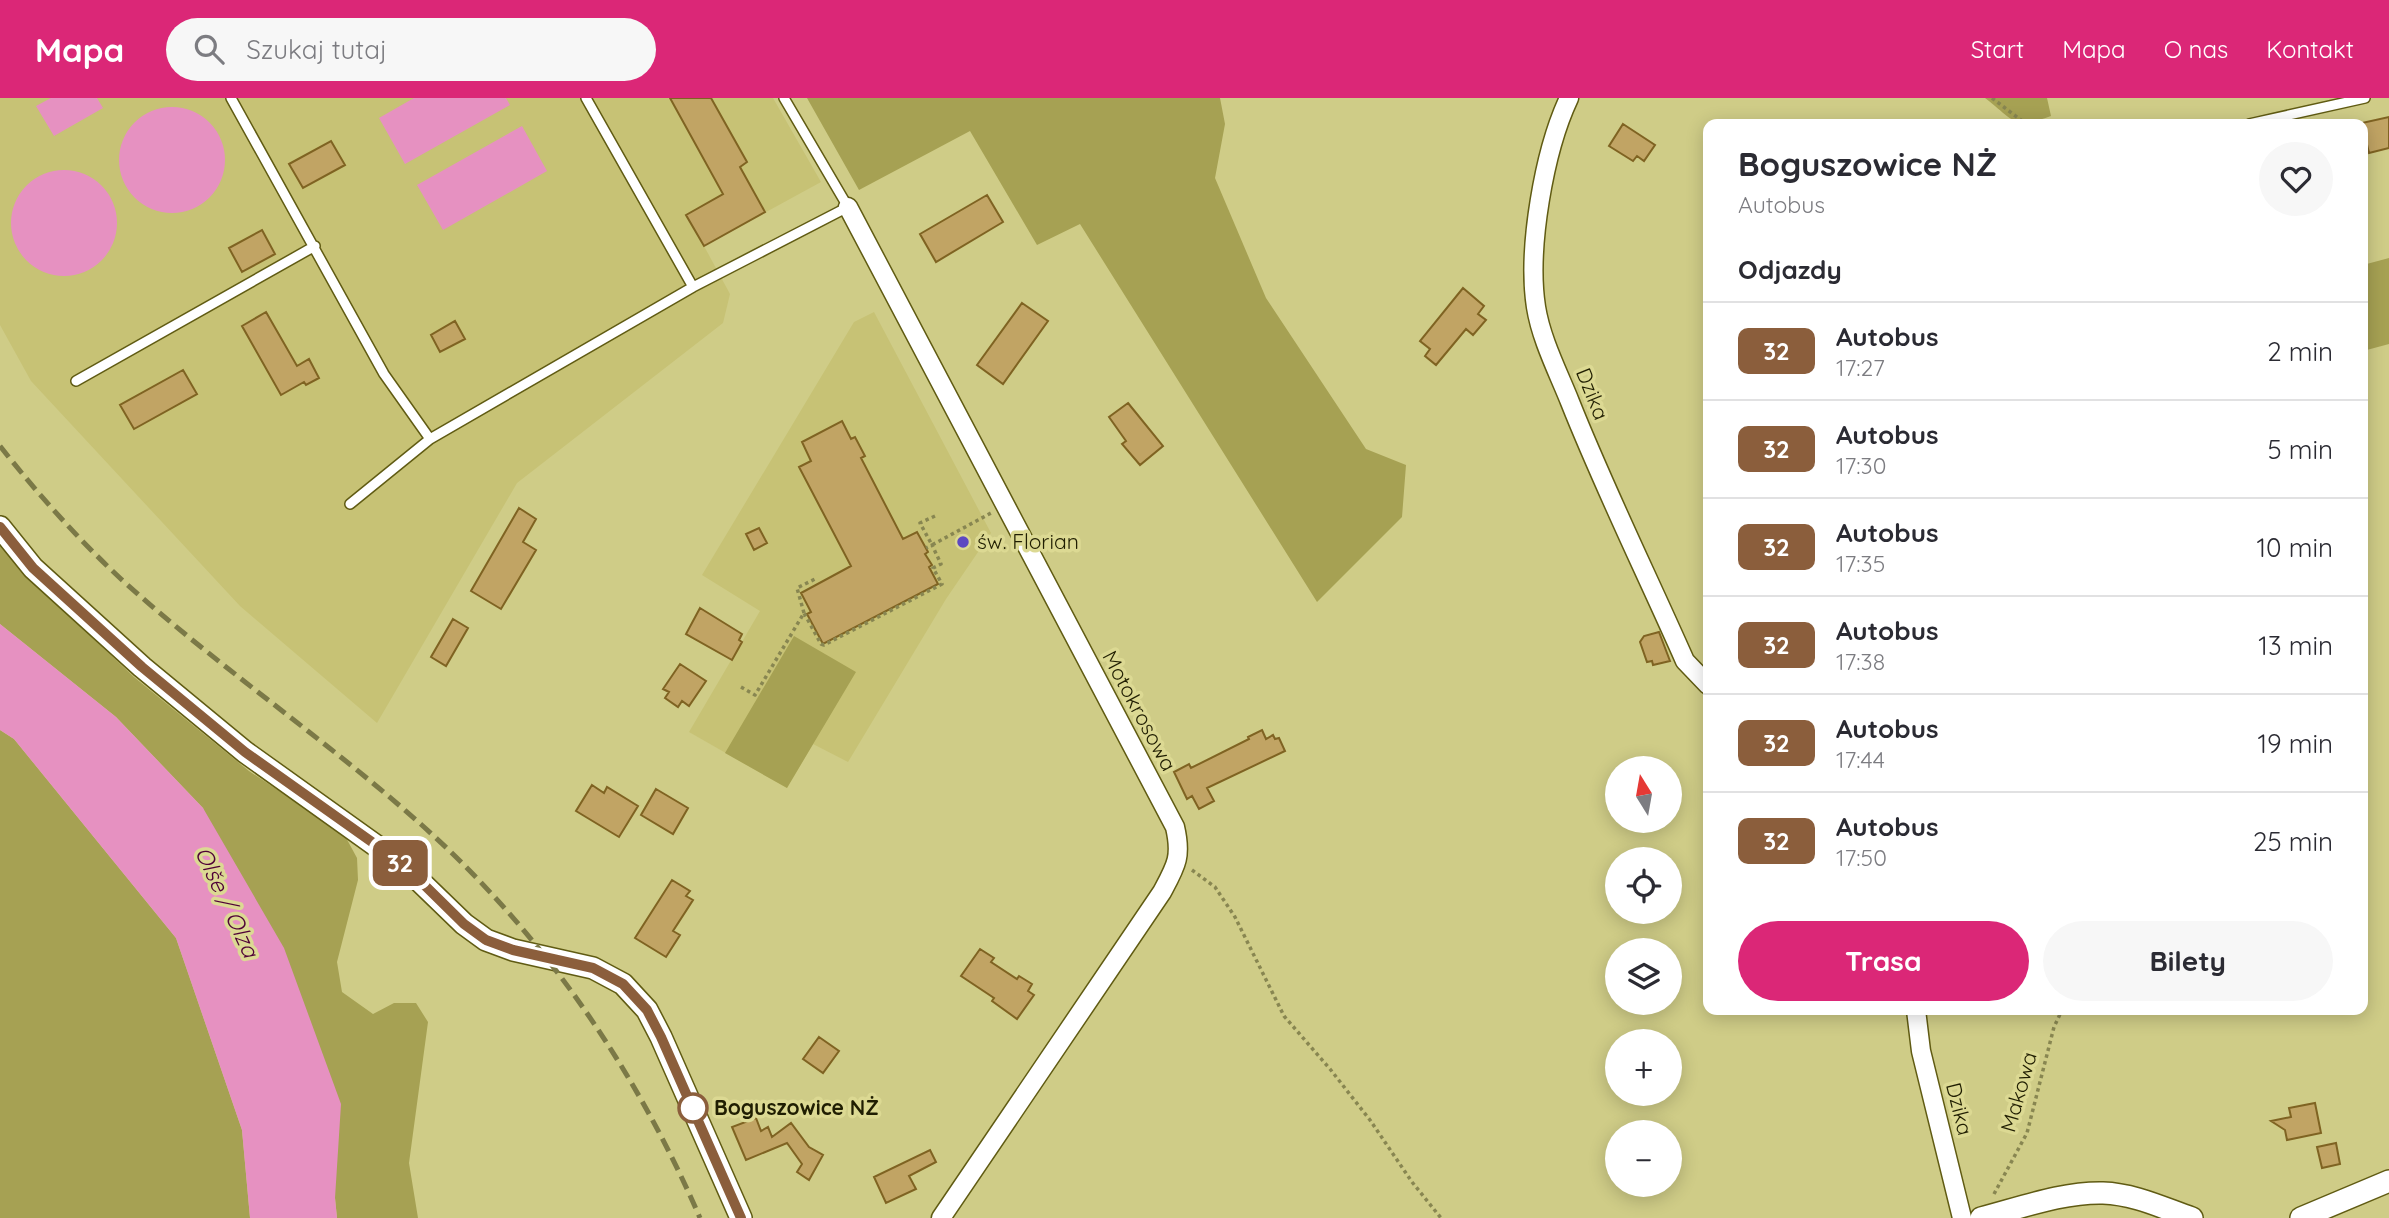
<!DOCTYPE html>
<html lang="pl">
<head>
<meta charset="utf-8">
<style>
	body { margin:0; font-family:Quicksand,sans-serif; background:#f7f7f7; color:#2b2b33; height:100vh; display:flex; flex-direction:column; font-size:26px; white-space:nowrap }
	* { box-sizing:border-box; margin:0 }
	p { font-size:23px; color:#7c7c81 }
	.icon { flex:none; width:38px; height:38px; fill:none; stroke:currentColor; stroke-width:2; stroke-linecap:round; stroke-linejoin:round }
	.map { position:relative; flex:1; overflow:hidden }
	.side { position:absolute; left:1703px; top:21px; width:665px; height:896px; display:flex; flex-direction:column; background:#fff; border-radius:14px; box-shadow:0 4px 18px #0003 }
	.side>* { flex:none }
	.badge { padding:0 14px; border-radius:10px; font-size:24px; line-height:46px }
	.needle { width:46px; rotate:349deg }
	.buttons { position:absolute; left:1605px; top:658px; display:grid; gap:14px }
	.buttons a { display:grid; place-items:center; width:77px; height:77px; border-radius:50%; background:#fff; box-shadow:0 4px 18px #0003; font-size:35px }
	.map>.badge { position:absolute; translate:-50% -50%; box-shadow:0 0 0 4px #fff }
	h2 { padding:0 35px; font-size:26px; line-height:63px }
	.round { display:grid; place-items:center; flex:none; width:74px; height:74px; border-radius:37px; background:#f7f7f7 }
	.summary { display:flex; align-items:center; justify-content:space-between; height:119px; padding:0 35px }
	h1 { font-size:33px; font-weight:700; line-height:52px }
	.cta { display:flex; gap:14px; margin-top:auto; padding:14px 35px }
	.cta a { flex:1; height:80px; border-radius:42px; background:#db2777; color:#fff; font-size:28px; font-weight:700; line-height:80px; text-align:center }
	.cta a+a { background:#f7f7f7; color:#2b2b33 }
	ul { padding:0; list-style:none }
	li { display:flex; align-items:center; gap:21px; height:98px; padding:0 35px; border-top:2px solid #e1e1e2 }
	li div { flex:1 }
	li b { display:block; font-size:26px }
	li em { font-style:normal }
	li .badge { min-width:77px; font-weight:700; text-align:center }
	header { display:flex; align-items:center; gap:42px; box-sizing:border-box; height:98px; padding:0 35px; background:#db2777; color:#fff }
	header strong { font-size:33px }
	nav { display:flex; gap:38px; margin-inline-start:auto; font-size:24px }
	.search { width:490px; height:63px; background:#f7f7f7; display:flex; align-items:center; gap:18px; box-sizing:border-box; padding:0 24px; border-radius:38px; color:#7c7c81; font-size:26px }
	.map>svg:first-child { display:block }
</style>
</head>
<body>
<header>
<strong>Mapa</strong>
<div class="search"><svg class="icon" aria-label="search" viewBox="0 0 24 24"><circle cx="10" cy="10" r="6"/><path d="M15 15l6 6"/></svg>Szukaj tutaj</div>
<nav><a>Start</a><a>Mapa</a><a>O nas</a><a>Kontakt</a></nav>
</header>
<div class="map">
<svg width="2389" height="1120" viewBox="0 0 2389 1120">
	<rect width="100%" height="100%" fill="#cfcc87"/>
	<path fill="#c7c275" d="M0 0H773L821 84 704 148 730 196 723 225 517 385 377 625 240 508 31 283 0 227Z
		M874 214 991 435 946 501 848 664 813 646 787 690 689 634 760 513 702 477 854 224Z"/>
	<path fill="#a6a153" d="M807 0H1220L1225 26 1215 80 1266 200 1366 351 1406 367 1402 419 1317 504 1080 126 1037 147 970 33 859 92Z
		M1985 0H2047L2051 18C2013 32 2015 23 1985 0Z
		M2389 160V246L2363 253V167Z
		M0 447 43 493 134 579 249 673 344 736 357 760 358 782 337 864 342 894 373 916 394 905H416L428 924 409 1065 418 1120H337L335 1100 203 710 116 619 0 526Z
		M794 538 856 574 787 690 725 655Z
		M0 632 14 641 176 840 242 1032 250 1120H0Z"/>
	<path fill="#e691c1" d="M51 0H97L103 10 54 38 36 8Z
		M414 0H506L510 7 405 66 379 20Z
		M119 62a53 53 0 1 1 106 0a53 53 0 1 1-106 0Z
		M522 28 547 73 443 132 417 87Z
		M11 125a53 53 0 1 1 106 0a53 53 0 1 1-106 0Z
		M0 526 116 619 203 710 284 850 341 1006 335 1100 337 1120H250L242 1032 176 840 14 641 0 632Z"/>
	<path fill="#c1a464" stroke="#7f6322" stroke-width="2" d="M670 0H711L747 64 740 69 765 114 704 148 686 117 723 96Z
		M2389 19V50L2369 55 2362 25Z
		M1623 26 1655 47 1644 63 1637 58 1633 63 1609 48Z
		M331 43 345 67 303 90 289 66Z
		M987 97 1003 124 936 164 920 136Z
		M262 132 275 156 242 174 229 150Z
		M1463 190 1484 208 1478 216 1486 222 1473 237 1466 231 1436 267 1425 258 1430 251 1420 243Z
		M1022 205 1048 223 1003 286 977 267Z
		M266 214 297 268 309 261 319 280 306 287 304 284 281 297 242 228Z
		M455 223 465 241 440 254 431 237Z
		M183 272 197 296 134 331 120 307Z
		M1128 305 1163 348 1140 367 1122 346 1126 343 1109 319Z
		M842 323 851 341 855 339 865 358 861 360 903 441 917 434 928 454 925 456 932 467 929 469 938 486 823 546 807 516 811 514 801 495 851 468 799 369 811 363 802 344Z
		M519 410 536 421 523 444 536 452 501 511 471 493Z
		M759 430 767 445 754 452 746 436Z
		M700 510 742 536 739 542 742 544 732 562 686 536Z
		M453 521 468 530 446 568 431 559Z
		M1659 534 1670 563 1653 567 1652 563 1647 564 1640 544 1644 538Z
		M680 566 706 583 689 608 682 603 678 609 665 600 669 594 663 591Z
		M1262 632 1266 641 1273 637 1275 641 1279 640 1285 653 1207 690 1214 703 1199 711 1192 698 1187 701 1174 674 1189 666 1191 670 1249 641 1248 639Z
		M592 687 604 695 607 689 638 708 619 739 576 713Z
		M656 691 688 710 673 736 641 717Z
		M672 782 690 793 686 798 693 802 673 833 680 837 666 859 635 840Z
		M980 851 994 860 991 864 1017 881 1019 878 1032 886 1028 893 1034 897 1017 921 992 903 994 900 961 878Z
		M819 939 839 953 823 975 803 961Z
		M2315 1005 2321 1035 2287 1042 2285 1032 2271 1023 2291 1019 2289 1010Z
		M756 1020 761 1033 768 1029 772 1039 791 1025 809 1049 823 1057 809 1082 797 1074 802 1066 787 1045 746 1062 732 1029Z
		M2336 1045 2340 1066 2322 1070 2317 1049Z
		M930 1052 936 1064 909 1078 916 1091 886 1105 874 1079Z"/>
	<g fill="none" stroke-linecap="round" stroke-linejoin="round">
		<g stroke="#605b13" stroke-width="12">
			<path id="service" d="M231 0 384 276 430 341
				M586 0 693 189
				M2249 26 2365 0
				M76 283 315 148
				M350 406 430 341 693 189 848 109 784 0"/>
		</g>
		<g stroke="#605b13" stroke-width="21">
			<path id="minor" d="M1569 0C1544 53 1527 151 1536 209 1541 241 1558 274 1570 304 1605 392 1647 477 1685 563L1708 587
				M848 109 1175 729C1182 759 1176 768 1162 794L941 1120
				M1916 912 1921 953 1962 1120"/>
		</g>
		<g stroke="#605b13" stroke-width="24">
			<path id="tertiary" d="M0 429 33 470 142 569 245 654 403 767 464 826 486 842 513 852 593 870 623 886 647 912 661 939 741 1120
				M1981 1120C2020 1110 2063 1094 2103 1095 2134 1096 2163 1110 2192 1120
				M2301 1120 2389 1083"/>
		</g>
		<path stroke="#888651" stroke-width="3.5" stroke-dasharray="3.5 3.5" stroke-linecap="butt" d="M1992 0 2026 26
			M935 418 920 425 932 447 991 415
			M804 515 797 490 817 480
			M741 589 755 597 804 515 821 546 824 547 942 486 933 470 941 466 932 447 926 450
			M1192 772 1215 789 1235 819 1284 918 1330 971 1370 1022 1412 1084 1441 1120
			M1994 1096 2027 1035 2054 929 2062 912"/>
		<use href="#service" stroke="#fff" stroke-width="9"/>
		<use href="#minor" stroke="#fff" stroke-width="18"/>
		<use href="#tertiary" stroke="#fff" stroke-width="21"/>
		<path stroke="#7b7947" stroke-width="5" stroke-dasharray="14 7" stroke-linecap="butt" d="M0 348C37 395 77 440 121 481 218 569 327 642 424 729 544 837 636 972 700 1120"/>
	</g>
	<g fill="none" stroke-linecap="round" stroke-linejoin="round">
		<g stroke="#fff" stroke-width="16">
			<path id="line" d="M0 429 33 470 142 569 245 654 403 766 464 826 486 842 513 852 593 870 623 886 647 912 661 939 741 1120"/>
		</g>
		<use href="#line" stroke="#8b5e3c" stroke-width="10"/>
	</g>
	<circle fill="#5d48c1" stroke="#dcd993" stroke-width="2.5" cx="963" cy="444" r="7"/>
	<circle fill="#fff" stroke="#8b5e3c" stroke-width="3.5" cx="693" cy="1010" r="14"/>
	<g text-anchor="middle" stroke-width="7" stroke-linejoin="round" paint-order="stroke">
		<g font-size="21" fill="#201e02" stroke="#dcd993">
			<text transform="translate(1592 296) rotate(68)" y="7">Dzika</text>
			<text transform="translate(1139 613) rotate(62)" y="7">Motokrosowa</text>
			<text transform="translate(2019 994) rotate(-74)" y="7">Makowa</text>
			<text transform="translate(1959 1011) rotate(76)" y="7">Dzika</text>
		</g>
		<g font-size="21" fill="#201e02" stroke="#dcd993" text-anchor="start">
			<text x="977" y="451">św. Florian</text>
		</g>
		<g font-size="21" font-weight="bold" fill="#201e02" stroke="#dcd993" text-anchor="start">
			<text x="714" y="1017">Boguszowice NŻ</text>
		</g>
		<g font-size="23" font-style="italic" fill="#4f0237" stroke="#dcd993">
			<text transform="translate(227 804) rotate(65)" y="8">Olše / Olza</text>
		</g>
	</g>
</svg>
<div class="buttons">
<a><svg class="needle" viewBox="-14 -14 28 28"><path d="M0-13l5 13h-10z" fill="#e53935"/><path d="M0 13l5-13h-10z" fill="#7c7c81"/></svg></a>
<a><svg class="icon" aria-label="locate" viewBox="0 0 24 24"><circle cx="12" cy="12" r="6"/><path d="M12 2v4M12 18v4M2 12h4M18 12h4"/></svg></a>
<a><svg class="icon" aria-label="layers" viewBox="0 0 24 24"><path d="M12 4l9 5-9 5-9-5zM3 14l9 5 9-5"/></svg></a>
<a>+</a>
<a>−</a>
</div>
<b class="badge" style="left:400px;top:765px;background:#8b5e3c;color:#fff">32</b>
<section class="side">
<div class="summary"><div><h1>Boguszowice NŻ</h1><p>Autobus</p></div><a class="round"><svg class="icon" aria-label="heart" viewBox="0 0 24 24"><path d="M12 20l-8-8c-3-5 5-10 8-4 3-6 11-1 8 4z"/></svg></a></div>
<h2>Odjazdy</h2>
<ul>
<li><span class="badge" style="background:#8b5e3c;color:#fff">32</span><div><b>Autobus</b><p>17:27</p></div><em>2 min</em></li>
<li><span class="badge" style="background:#8b5e3c;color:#fff">32</span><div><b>Autobus</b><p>17:30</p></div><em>5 min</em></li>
<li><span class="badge" style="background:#8b5e3c;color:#fff">32</span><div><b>Autobus</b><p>17:35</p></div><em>10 min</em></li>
<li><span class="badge" style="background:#8b5e3c;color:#fff">32</span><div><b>Autobus</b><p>17:38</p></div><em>13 min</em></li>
<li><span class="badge" style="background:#8b5e3c;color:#fff">32</span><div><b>Autobus</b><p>17:44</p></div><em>19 min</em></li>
<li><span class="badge" style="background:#8b5e3c;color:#fff">32</span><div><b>Autobus</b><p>17:50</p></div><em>25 min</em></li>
</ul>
<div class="cta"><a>Trasa</a><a>Bilety</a></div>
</section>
</div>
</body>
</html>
